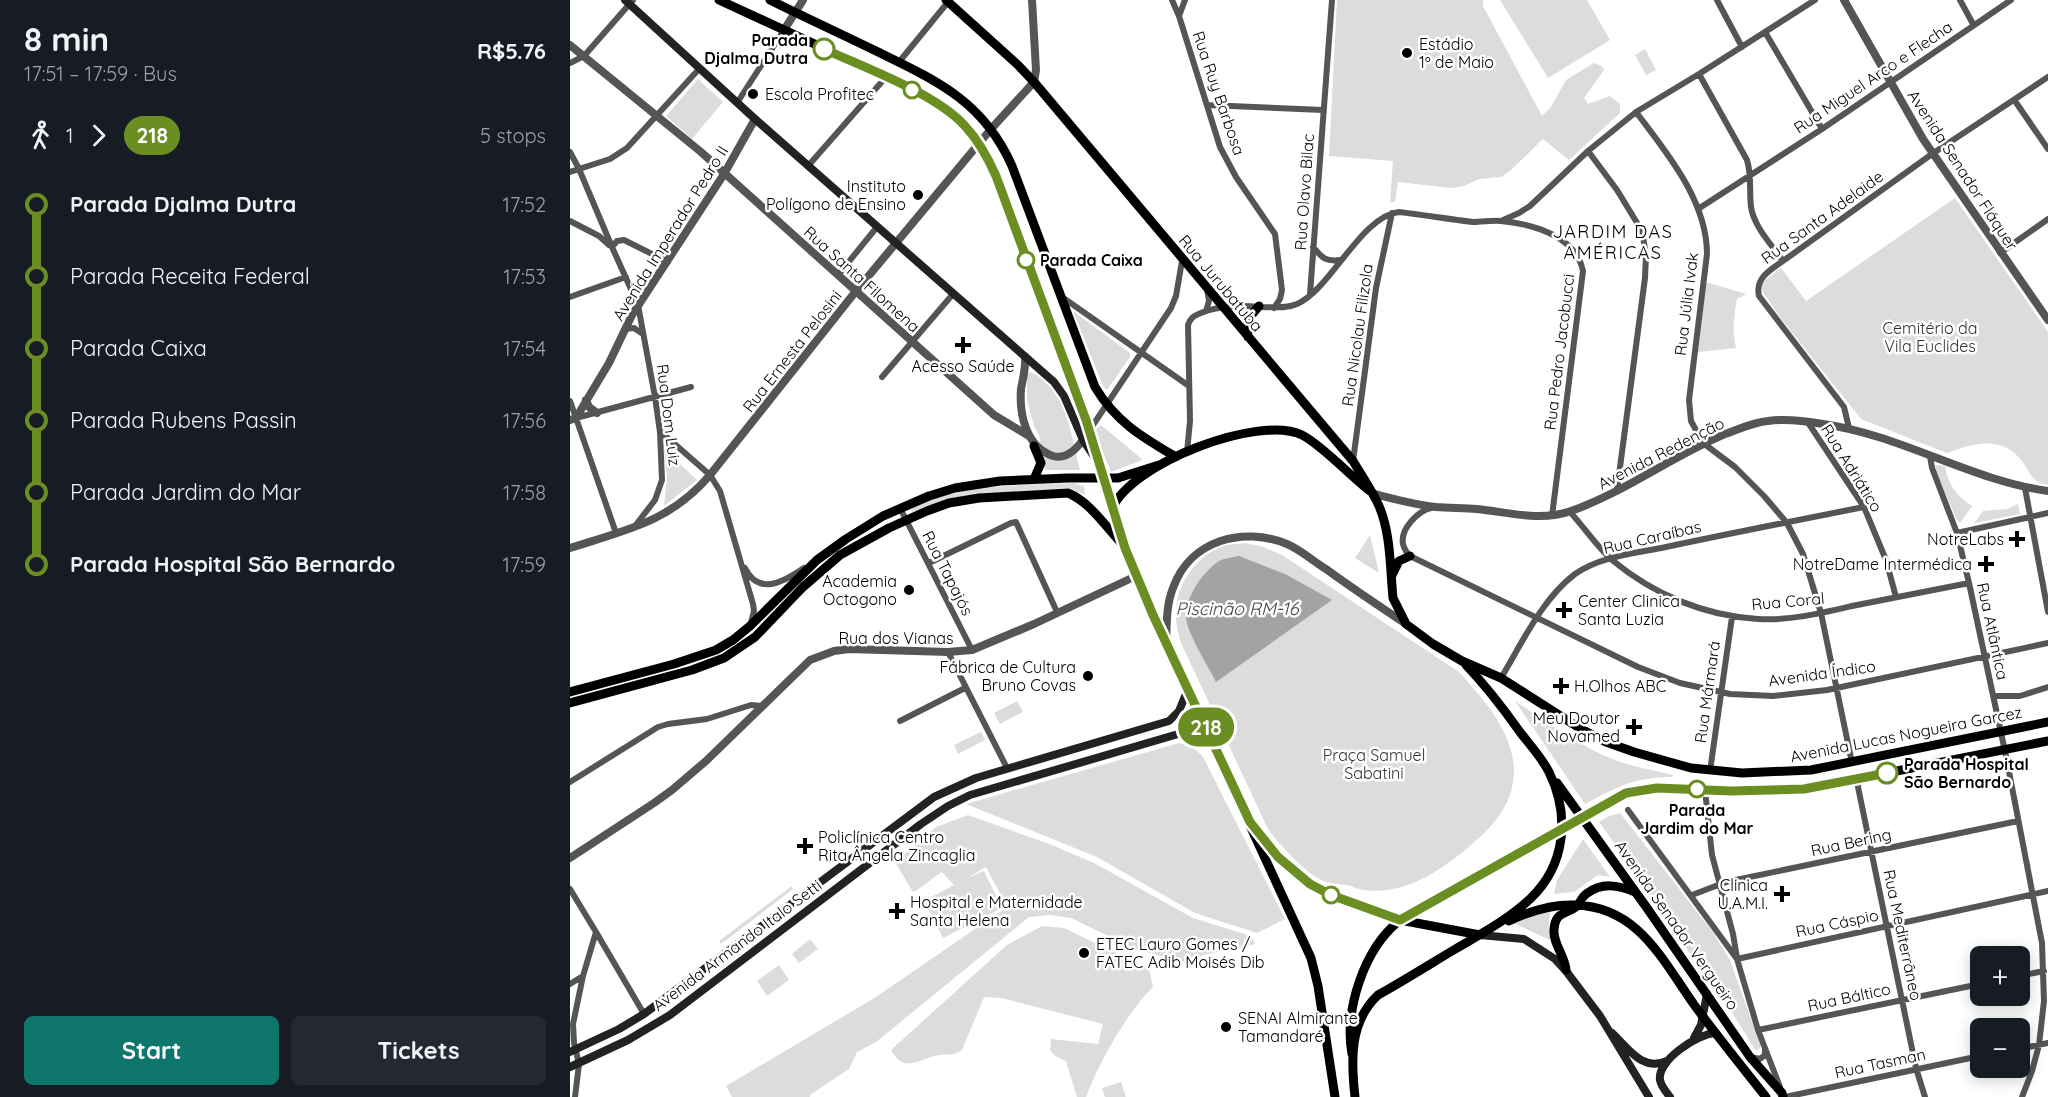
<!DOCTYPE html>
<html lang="en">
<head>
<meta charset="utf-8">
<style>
	body { margin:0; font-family:Quicksand,sans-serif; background:#242831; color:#f1f3f6; height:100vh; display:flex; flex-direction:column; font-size:22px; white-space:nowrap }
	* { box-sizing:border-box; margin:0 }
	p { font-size:20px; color:#9ea1a6 }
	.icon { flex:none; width:33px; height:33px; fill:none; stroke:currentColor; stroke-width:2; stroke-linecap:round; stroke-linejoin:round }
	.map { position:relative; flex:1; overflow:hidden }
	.side { display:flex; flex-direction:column; background:#171b24; width:570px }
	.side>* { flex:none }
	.badge { padding:0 12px; border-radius:20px; font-size:21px; line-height:39px }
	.fabs { position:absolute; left:1400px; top:946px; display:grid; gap:12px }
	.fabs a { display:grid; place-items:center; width:60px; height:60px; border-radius:9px; background:#171b24; box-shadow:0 3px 15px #0003; font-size:30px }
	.map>.badge { position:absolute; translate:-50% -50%; box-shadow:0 0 0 3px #fff }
	.legs { display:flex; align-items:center; gap:9px; height:66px; padding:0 24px; font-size:20px }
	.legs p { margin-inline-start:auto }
	.summary { display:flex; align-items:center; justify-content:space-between; height:102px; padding:0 24px }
	h1 { font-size:33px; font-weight:700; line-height:45px }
	.action { display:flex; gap:12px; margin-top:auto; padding:12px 24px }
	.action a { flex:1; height:69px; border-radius:9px; background:#0f766e; color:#fff; font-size:24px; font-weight:700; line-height:69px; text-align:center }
	.action a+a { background:#242831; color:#f1f3f6 }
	ul { padding:0 24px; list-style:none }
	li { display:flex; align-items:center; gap:21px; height:72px; font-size:22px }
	li i { display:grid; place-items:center; width:9px; height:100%; margin:0 8px; background:currentColor }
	li i::after { content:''; width:15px; height:15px; margin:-8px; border:4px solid; border-radius:50%; background:#171b24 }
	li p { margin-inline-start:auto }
	li:first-child i { background:linear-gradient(#0000 50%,currentColor 0) }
	li:last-child i { background:linear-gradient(currentColor 50%,#0000 0) }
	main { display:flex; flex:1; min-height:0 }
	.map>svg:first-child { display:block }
</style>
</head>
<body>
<main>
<section class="side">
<div class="summary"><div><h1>8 min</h1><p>17:51 – 17:59 · Bus</p></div><b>R$5.76</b></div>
<div class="legs"><svg class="icon" aria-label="walk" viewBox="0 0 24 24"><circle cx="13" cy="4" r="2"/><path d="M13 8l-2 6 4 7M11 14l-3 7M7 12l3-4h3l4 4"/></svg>1<svg class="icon" aria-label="forward" viewBox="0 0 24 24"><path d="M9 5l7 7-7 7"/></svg><b class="badge" style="background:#6b8e23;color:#fff">218</b><p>5 stops</p></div>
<ul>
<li><i style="color:#6b8e23"></i><b>Parada Djalma Dutra</b><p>17:52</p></li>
<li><i style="color:#6b8e23"></i><span>Parada Receita Federal</span><p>17:53</p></li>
<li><i style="color:#6b8e23"></i><span>Parada Caixa</span><p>17:54</p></li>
<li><i style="color:#6b8e23"></i><span>Parada Rubens Passin</span><p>17:56</p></li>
<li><i style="color:#6b8e23"></i><span>Parada Jardim do Mar</span><p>17:58</p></li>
<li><i style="color:#6b8e23"></i><b>Parada Hospital São Bernardo</b><p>17:59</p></li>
</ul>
<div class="action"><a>Start</a><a>Tickets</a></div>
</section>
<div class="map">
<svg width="1478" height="1097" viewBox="0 0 1478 1097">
	<rect width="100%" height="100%" fill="#fff"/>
	<path fill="#dcdcdc" d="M767 0H913V6L972 116 981 107 996 80 1024 63 1032 66 1034 70 1014 98 1018 104 1040 96 1050 104V113L999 160 973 139 940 171 931 177 909 179 894 186 881 188 828 182 825 202H820L823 161 759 156Z
		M930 0H1017L1040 40 978 78Z
		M1075 49 1086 70 1076 75 1065 55Z
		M128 79 153 102 122 139 96 116Z
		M1385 198 1478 332V485C1463 483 1462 476 1454 464 1435 435 1405 442 1377 453L1291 419 1212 320 1193 292 1192 285 1194 281 1211 268 1236 301Z
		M1136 282 1176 294 1167 299C1164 316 1162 331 1166 348L1128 352Z
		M503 311 560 353V357L537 390 533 386Z
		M461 372C497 391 501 434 510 470H475L469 435 464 426 457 400V374Z
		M531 425 573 460 541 472 524 431Z
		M94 449 127 480 94 506 97 478Z
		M1365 465 1375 466C1378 485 1387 496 1402 506L1390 523 1387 520 1366 472Z
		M504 483 514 486 515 495 499 488 400 495 375 500 342 512 341 507C394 485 447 485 504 483Z
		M1448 504 1450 514 1404 523 1413 511 1437 509Z
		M800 535 809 573 785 558Z
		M675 543 693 547 712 555 889 672C913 699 943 731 944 770 944 803 924 826 900 846 871 870 835 896 794 890 788 890 783 886 777 885 770 884 761 884 754 881 737 875 709 844 698 829L611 643C608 632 605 621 606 610 607 582 629 553 656 545 662 544 669 544 675 543Z
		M447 701 453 712 430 724 424 713Z
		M945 701C977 722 1008 746 1045 760 1063 767 1084 770 1103 775V777C1064 777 1049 786 1015 804Z
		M411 732 415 740 388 754 384 745Z
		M609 743 623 747 633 757 715 919 687 933 625 913 527 857 396 804Z
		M1050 813 1142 931 1160 960 1191 1047 1186 1051 1158 1006 1112 943 1074 884 1029 822 1039 816Z
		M398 815 482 845 524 863 623 918 681 936 685 944 634 955 613 962 565 949 501 918 480 915 459 917 306 1042 287 1052 279 1069 240 1095V1097H162L156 1086 306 997 437 907 416 867 396 879 414 871 432 908 373 938 354 901 384 885 372 872C361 878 354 887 343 892L325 862 366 827Z
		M1013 839 1040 877 1028 875 1004 892 984 894 987 880Z
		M222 886 223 889 151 944 149 941Z
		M981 909 979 920 980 940 943 923Z
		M472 926 494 928 579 969 583 987C556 1014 530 1061 516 1097H507L496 1061 485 1056 480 1050 481 1039 528 1044 533 1024 431 998 414 997 392 1050C383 1057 374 1053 364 1056 345 1062 333 1072 321 1050L437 945Z
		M240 939 248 949 229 963 222 954Z
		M209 965 219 980 197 996 187 981Z
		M551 1082 556 1097H535L532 1088Z"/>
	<path fill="#a3a3a3" d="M669 556 715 574 762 600 646 682C638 666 621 639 617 623 611 602 633 570 651 560 656 558 664 557 669 556Z"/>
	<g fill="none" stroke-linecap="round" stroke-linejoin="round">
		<path stroke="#555" stroke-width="6" d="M602 0 609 16 650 147 666 177 705 234 712 290 710 299 704 308
			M1147 0 1172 47
			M1390 0 1403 24
			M609 16 615 0
			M1195 32 1252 129
			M329 62 378 2
			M0 63 14 56 63 0
			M1129 74 1177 160C1182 176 1179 191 1181 207 1184 227 1202 245 1213 261
			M1445 101 1478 149
			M167 103 214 30
			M637 105 753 110
			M1066 112C1096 152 1137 200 1137 254L1119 400 1121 421 1133 443 1165 467 1194 496 1217 523 1233 554 1251 613 1282 763
			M1018 151 1047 190 1072 231 1076 255 1075 278 1047 490
			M0 152 9 169 42 247 68 305 85 397 90 432 92 480 85 500 65 526
			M238 166 316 77
			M0 172 40 159 57 148 129 69
			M1128 209 1252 129 1441 0
			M0 221 29 236 39 245
			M931 221 949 213 960 206 1018 151 1066 112 1129 74 1245 0
			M42 247 47 241 54 240 98 262
			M743 247C752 258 756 262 770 260
			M1430 253 1478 219
			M268 275 307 227
			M740 294 762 0
			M0 297 56 277
			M492 297 619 386
			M636 311 639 301 637 289
			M55 329 64 328 73 334
			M312 377 383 294
			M0 401 46 533
			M6 418 121 387
			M1237 421 1294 507 1316 560 1326 597
			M1279 428 1274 407 1189 296C1185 278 1200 270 1213 261L1362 154 1478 77
			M519 431 601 308 606 296 612 261
			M91 432 140 475 150 491 183 604 184 611 181 623
			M617 452 620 421 618 325C621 317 624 316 631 313 650 305 670 305 690 307 702 307 716 309 727 304 761 289 791 216 829 212 854 215 878 219 903 222 913 222 922 220 931 221 963 224 1006 236 1013 271L982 516
			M1360 456 1362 468 1387 533 1399 583 1436 756 1472 943 1474 1001 1469 1045 1462 1071 1452 1097
			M783 461 806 288 822 213
			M1455 488 1478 612
			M330 508 402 650
			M861 508C848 511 830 529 833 544 834 548 837 553 840 556L1068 667 1110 683 1160 694 1203 696 1257 690 1478 643
			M1000 512C1014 527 1027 547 1042 560 1083 594 1134 616 1188 619 1219 621 1252 613 1282 606 1321 598 1360 591 1399 583
			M1387 533 1478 513
			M359 563 441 523 446 522 487 612
			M175 568C189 597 215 581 234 568
			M378 652 437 768
			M931 678C952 643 972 599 1005 574 1030 556 1067 553 1096 547 1162 533 1228 520 1294 507
			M1423 696H1450L1478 687
			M330 721 395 688
			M1140 771 1162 617
			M1289 779 1288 787 1346 1068 1355 1097
			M0 782 88 727 98 724 137 719 181 705 192 706
			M1135 790 1142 855 1163 934 1167 958
			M1058 810 1167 959 1188 1030 1210 1087
			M0 889 26 932 13 976 3 1024 4 1043 9 1064 5 1097
			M1122 895 1156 882 1448 821
			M26 932 74 1014
			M1167 959 1478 891
			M1449 976 1474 971
			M0 984 13 976
			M1188 1030 1410 984
			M1449 1049 1478 1043
			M1181 1057 1190 1059 1195 1055V1048
			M1215 1097 1410 1056"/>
		<path stroke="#555" stroke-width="8" d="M1274 0 1353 139 1478 320
			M214 30 233 0
			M0 45 131 152 424 415 459 436
			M455 357C456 368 453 378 451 389 449 414 456 447 483 456 498 460 508 447 516 436
			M16 400 19 407 27 413
			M0 420 6 418 39 363 62 315 154 174 185 119
			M804 494C824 499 846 505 866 507 880 508 893 508 907 509 938 512 970 522 1001 511 1055 492 1102 456 1155 434 1169 429 1184 422 1198 421 1216 418 1236 421 1253 424 1331 435 1400 480 1478 491
			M0 548C56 530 100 522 140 475L286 291 421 129 464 82 466 70 462 0
			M596 642C597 624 596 605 603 588 620 540 673 526 717 544 731 550 743 561 756 569 782 588 809 606 836 624
			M0 858 84 803 102 790 136 761 240 660 264 651 279 649 378 652 402 650 464 624 566 576"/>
		<path stroke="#222" stroke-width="8" d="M55 0 185 119 484 382 494 396 513 440 527 461
			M910 935 954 939 985 959 996 971 1030 1016 1079 1097
			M1042 1033C1058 1048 1072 1072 1097 1061
			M1124 1038 1131 1025 1137 994
			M0 1052 49 1029 74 1014 364 797 406 778 599 721 609 711 618 689
			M0 1067 58 1040 100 1015 351 824 378 806 400 795 615 732 628 734 643 743
			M1100 1097C1096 1092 1091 1086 1090 1080 1087 1060 1128 1034 1145 1033"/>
		<path stroke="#000" stroke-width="9" d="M149 0 316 77 371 106 394 124 404 136 412 147 426 176 516 420 555 548 583 615 741 958 748 986 765 1097
			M200 0C234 17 269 33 304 50 365 80 413 100 442 166L525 387C546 422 572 437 606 457
			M376 0 448 65 464 82 783 461C792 476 802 490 809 506 821 534 820 568 823 598L836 624 863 644 892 661 931 678 1011 729 1036 742 1064 752 1121 768 1172 773 1241 770 1478 722
			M678 337V319L689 306
			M464 479 471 463 464 446
			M542 509C560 464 688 414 732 435 752 445 780 476 800 491
			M822 575 829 561 840 556
			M0 692 104 664 146 650 163 640 180 626 247 560 276 539 313 516 359 496 385 488 430 481 498 478H548L589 465
			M0 703 122 670 154 658 185 637 233 587 270 555 319 528 357 511 379 503 409 498 498 493C520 502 536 527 552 544
			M987 783 1077 908 1180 1057 1212 1093 1213 1097
			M686 831 717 866 750 890 830 920 910 935
			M939 921C960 911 981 904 1005 905 1069 907 1092 960 1125 1006 1148 1037 1172 1067 1196 1097
			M996 970C995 956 983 944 984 930 985 910 998 915 1008 905 1011 901 1012 897 1016 894 1032 882 1048 885 1065 892
			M782 1054C774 1010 794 949 829 921 849 904 875 896 897 883 947 856 995 827 1044 798L1056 793 1079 788 1161 791 1246 787 1478 741
			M785 1097C781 1061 779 1022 808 995 833 981 857 966 882 951 909 935 938 920 961 898 996 864 1000 815 979 772 972 758 960 745 950 732 933 708 916 686 896 665"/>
	</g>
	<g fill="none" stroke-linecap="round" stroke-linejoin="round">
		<g stroke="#fff" stroke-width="14">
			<path id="line-1" d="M254 49C295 68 365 93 395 126 409 141 418 158 426 176L516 420 555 548 583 615 680 822 708 857 740 884 761 895 830 920 1056 793 1087 788 1161 791 1234 789 1317 773"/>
		</g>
		<use href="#line-1" stroke="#6b8e23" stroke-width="9"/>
	</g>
	<g fill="#fff" stroke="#6b8e23" stroke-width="3">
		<circle cx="254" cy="49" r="10"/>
		<circle cx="342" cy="90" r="8"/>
		<circle cx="456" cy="260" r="8"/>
		<circle cx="1317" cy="773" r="10"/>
		<circle cx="1127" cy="789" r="8"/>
		<circle cx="761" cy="895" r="8"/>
	</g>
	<g fill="#000" stroke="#fff" stroke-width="2">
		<circle cx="837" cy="53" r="6"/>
		<circle cx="183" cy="94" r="6"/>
		<circle cx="348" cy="195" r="6"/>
		<path d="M390 336h6v6h6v6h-6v6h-6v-6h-6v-6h6z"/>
		<path d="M1444 530h6v6h6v6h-6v6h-6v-6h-6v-6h6z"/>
		<path d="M1413 555h6v6h6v6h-6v6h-6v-6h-6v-6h6z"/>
		<circle cx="339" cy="590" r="6"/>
		<path d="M991 601h6v6h6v6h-6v6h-6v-6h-6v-6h6z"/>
		<circle cx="518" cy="676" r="6"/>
		<path d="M988 677h6v6h6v6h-6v6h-6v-6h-6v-6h6z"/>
		<path d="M1061 718h6v6h6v6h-6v6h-6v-6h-6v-6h6z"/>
		<path d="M232 837h6v6h6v6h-6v6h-6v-6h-6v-6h6z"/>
		<path d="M1209 885h6v6h6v6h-6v6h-6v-6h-6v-6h6z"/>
		<path d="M324 902h6v6h6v6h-6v6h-6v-6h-6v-6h6z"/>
		<circle cx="514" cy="953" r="6"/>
		<circle cx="656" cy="1027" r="6"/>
	</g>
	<g text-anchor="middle" stroke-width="5" stroke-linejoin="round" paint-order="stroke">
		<g font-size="16" font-weight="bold" fill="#000" stroke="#fff" text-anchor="start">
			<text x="238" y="46" text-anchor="end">Parada<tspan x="238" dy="18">Djalma Dutra</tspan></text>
			<text x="470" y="266">Parada Caixa</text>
			<text x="1334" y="770">Parada Hospital<tspan x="1334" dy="18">São Bernardo</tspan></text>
			<text x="1127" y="816" text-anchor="middle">Parada<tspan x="1127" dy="18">Jardim do Mar</tspan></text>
		</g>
		<g font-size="16" fill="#000" stroke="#fff" text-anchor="start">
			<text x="849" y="50">Estádio<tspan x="849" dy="18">1º de Maio</tspan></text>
			<text x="195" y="100">Escola Profitec</text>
			<text x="336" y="192" text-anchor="end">Instituto<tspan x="336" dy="18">Polígono de Ensino</tspan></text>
			<text x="393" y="372" text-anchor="middle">Acesso Saúde</text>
			<text x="1434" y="545" text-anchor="end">NotreLabs</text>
			<text x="1402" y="570" text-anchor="end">NotreDame Intermédica</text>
			<text x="327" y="587" text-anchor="end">Academia<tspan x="327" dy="18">Octogono</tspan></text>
			<text x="1008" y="607">Center Clinica<tspan x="1008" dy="18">Santa Luzia</tspan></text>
			<text x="506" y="673" text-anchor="end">Fábrica de Cultura<tspan x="506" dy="18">Bruno Covas</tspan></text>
			<text x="1004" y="692">H.Olhos ABC</text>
			<text x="1050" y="724" text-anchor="end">Meu Doutor<tspan x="1050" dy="18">Novamed</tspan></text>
			<text x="248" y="843">Policlínica Centro<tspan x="248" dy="18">Rita Ângela Zincaglia</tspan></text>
			<text x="1198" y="891" text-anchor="end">Clinica<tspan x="1198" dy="18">U.A.M.I.</tspan></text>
			<text x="340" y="908">Hospital e Maternidade<tspan x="340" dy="18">Santa Helena</tspan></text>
			<text x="526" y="950">ETEC Lauro Gomes /<tspan x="526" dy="18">FATEC Adib Moisés Dib</tspan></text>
			<text x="668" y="1024">SENAI Almirante<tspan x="668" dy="18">Tamandaré</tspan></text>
		</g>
		<g font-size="16" fill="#000" stroke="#fff">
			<text transform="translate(1303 77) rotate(-34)" y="6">Rua Miguel Arco e Flecha</text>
			<text transform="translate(649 93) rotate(71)" y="6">Rua Ruy Barbosa</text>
			<text transform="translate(1393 170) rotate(57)" y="6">Avenida Senador Fláquer</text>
			<text transform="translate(734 192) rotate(-86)" y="6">Rua Olavo Bilac</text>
			<text transform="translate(1252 217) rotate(-36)" y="6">Rua Santa Adelaide</text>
			<text transform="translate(100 233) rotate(-58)" y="6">Avenida Imperador Pedro II</text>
			<text transform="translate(292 279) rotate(42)" y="6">Rua Santa Filomena</text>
			<text transform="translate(651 283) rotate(50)" y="6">Rua Jurubatuba</text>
			<text transform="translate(1116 304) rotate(-83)" y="6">Rua Júlia Ivak</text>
			<text transform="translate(787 335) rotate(-82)" y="6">Rua Nicolau Filizola</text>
			<text transform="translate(222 351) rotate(-52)" y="6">Rua Ernesta Pelosini</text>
			<text transform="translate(989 352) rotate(-83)" y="6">Rua Pedro Jacobucci</text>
			<text transform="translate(99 415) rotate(83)" y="6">Rua Dom Luiz</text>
			<text transform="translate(1091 453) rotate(-27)" y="6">Avenida Redenção</text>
			<text transform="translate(1282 468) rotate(58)" y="6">Rua Adriático</text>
			<text transform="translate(1082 537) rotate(-13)" y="6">Rua Caraíbas</text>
			<text transform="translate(378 573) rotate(63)" y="6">Rua Tapajós</text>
			<text transform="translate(1218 601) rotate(-5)" y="6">Rua Coral</text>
			<text transform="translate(1423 631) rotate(78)" y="6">Rua Atlântica</text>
			<text x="326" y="644">Rua dos Vianas</text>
			<text transform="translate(1252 673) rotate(-8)" y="6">Avenida Índico</text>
			<text transform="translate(1137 692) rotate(-82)" y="6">Rua Mármará</text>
			<text transform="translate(1336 734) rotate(-11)" y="6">Avenida Lucas Nogueira Garcez</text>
			<text transform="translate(1281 842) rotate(-12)" y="6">Rua Bering</text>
			<text transform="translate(1267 923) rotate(-12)" y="6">Rua Cáspio</text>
			<text transform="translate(1107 925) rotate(55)" y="6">Avenida Senador Vergueiro</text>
			<text transform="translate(1333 935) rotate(78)" y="6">Rua Mediterrâneo</text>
			<text transform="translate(167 945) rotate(-37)" y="6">Avenida Armando Italo Setti</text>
			<text transform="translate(1279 997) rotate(-12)" y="6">Rua Báltico</text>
			<text transform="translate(1310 1063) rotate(-12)" y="6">Rua Tasman</text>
		</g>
		<g font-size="16" fill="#333" stroke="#fff">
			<text x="1360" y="334">Cemitério da<tspan x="1360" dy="18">Vila Euclides</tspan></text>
			<text x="804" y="761">Praça Samuel<tspan x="804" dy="18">Sabatini</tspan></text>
		</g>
		<g font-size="18" letter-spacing="1.5" fill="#000" stroke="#fff">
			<text x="1043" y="238">JARDIM DAS<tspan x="1043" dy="21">AMÉRICAS</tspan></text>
		</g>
		<g font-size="18" font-style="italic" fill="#444" stroke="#fff">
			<text x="667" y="615">Piscinão RM-16</text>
		</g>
	</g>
</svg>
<div class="fabs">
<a>+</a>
<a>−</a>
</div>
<b class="badge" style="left:636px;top:727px;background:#6b8e23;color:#fff">218</b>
</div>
</main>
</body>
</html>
